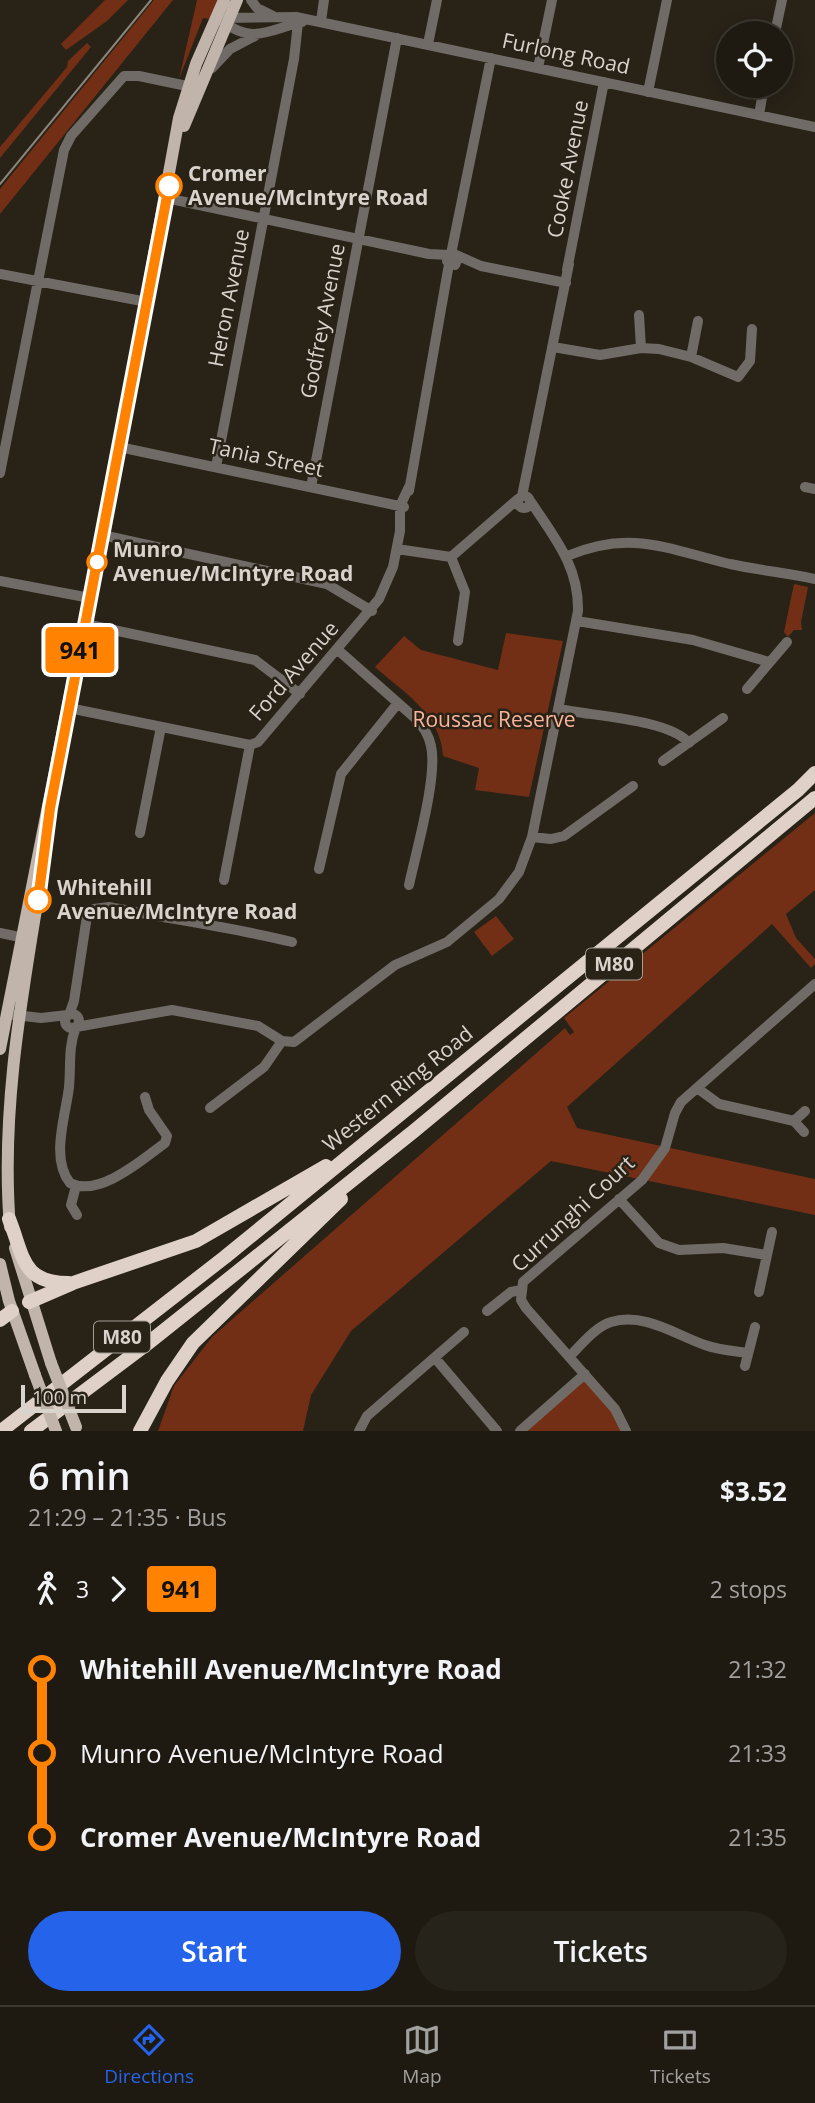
<!DOCTYPE html>
<html lang="en">
<head>
<meta charset="utf-8">
<style>
	body { margin:0; font-family:"Open Sans",sans-serif; background:#26231a; color:#f1f3f6; height:100vh; display:flex; flex-direction:column; font-size:26px; white-space:nowrap }
	* { box-sizing:border-box; margin:0 }
	p { font-size:23px; color:#a1a19f }
	.icon { flex:none; width:38px; height:38px; fill:none; stroke:currentColor; stroke-width:2; stroke-linecap:round; stroke-linejoin:round }
	.map { position:relative; height:1431px; overflow:hidden }
	.side { display:flex; flex-direction:column; background:#1e1a11; flex:1 }
	.side>* { flex:none }
	.badge { padding:0 14px; border-radius:5px; font-size:24px; line-height:46px }
	.buttons { position:absolute; left:716px; top:21px; display:grid; gap:14px }
	.buttons a { display:grid; place-items:center; width:77px; height:77px; border-radius:50%; background:#1e1a11; box-shadow:0 4px 18px #0003,0 0 0 2px #3c3831; font-size:35px }
	.scale { position:absolute; left:21px; bottom:18px; width:105px; box-sizing:border-box; padding-left:7px; border:4px solid #d8d3cc; border-top:0; font-size:19px; line-height:24px; white-space:nowrap; color:#d8d3cc; -webkit-text-stroke:5px #282217; paint-order:stroke }
	.map>.badge { position:absolute; translate:-50% -50%; box-shadow:0 0 0 4px #fff }
	.legs { display:flex; align-items:center; gap:10px; height:77px; padding:0 28px; font-size:23px }
	.legs p { margin-inline-start:auto }
	.summary { display:flex; align-items:center; justify-content:space-between; height:119px; padding:0 28px }
	h1 { font-size:38px; font-weight:600; line-height:52px }
	.button { display:flex; gap:14px; margin-top:auto; padding:14px 28px }
	.button a { flex:1; height:80px; border-radius:42px; background:#2563eb; color:#fff; font-size:28px; font-weight:600; line-height:80px; text-align:center }
	.button a+a { background:#26231a; color:#f1f3f6 }
	ul { padding:0 28px; list-style:none }
	li { display:flex; align-items:center; gap:24px; height:84px; font-size:26px }
	li i { display:grid; place-items:center; width:10px; height:100%; margin:0 9px; background:currentColor }
	li i::after { content:''; width:18px; height:18px; margin:-9px; border:5px solid; border-radius:50%; background:#1e1a11 }
	li p { margin-inline-start:auto }
	li:first-child i { background:linear-gradient(#0000 50%,currentColor 0) }
	li:last-child i { background:linear-gradient(currentColor 50%,#0000 0) }
	.menu { display:flex; justify-content:space-around; align-items:center; height:98px; border-top:2px solid #3c3831; background:#1e1a11; font-size:19px; color:#a1a19f }
	.menu a { display:grid; justify-items:center; gap:4px }
	.menu .selected { color:#2563eb }
	.map>svg:first-child { display:block }
</style>
</head>
<body>
<div class="map">
<svg width="815" height="1431" viewBox="0 0 815 1431">
	<rect width="100%" height="100%" fill="#282217"/>
	<path fill="#732f16" d="M105 0H128L107 21 66 50 61 44Z
		M154 0H173L0 214V189Z
		M197 0H219L209 19 203 18 179 79Z
		M87 43 91 47 0 158V147L67 67 68 61Z
		M794 584 808 587 801 622 802 630H794L788 637 784 632Z
		M506 633 563 641 529 797 475 790 479 768 443 756C441 714 403 692 375 667L404 636 421 650 498 670Z
		M815 813V890L786 914 796 938 815 959V964L811 968 772 924 567 1107 577 1128 815 1179V1215L551 1161 351 1331 311 1395 303 1431H158L174 1386 212 1337 565 1028 570 1035 574 1032 564 1018Z
		M496 916 514 939 492 956 474 932Z
		M585 1379 614 1414 622 1431H526Z"/>
	<g fill="none" stroke-linecap="round" stroke-linejoin="round">
		<path stroke="#706b67" stroke-width="10" d="M251 0 257 8 273 16
			M224 18 296 17 815 127
			M222 21C253 45 268 30 302 22
			M321 21 324 0
			M775 33 782 0
			M428 44 437 0
			M212 68 230 49 255 36
			M538 68 552 0
			M648 92 667 0
			M759 115 764 86
			M166 198 429 254 450 255
			M451 254 491 58
			M458 258 455 265 447 261 448 256 454 254 481 266 566 283
			M567 270 604 82
			M0 274 147 302
			M639 315 641 348
			M553 347 600 355 641 348 659 349 691 357 738 377 750 361 752 329
			M691 357 698 321
			M119 447 404 507
			M216 467 294 59 298 23
			M0 473 64 150 71 136 124 76H139L187 86
			M311 487 397 38
			M805 487 815 489
			M409 491 449 264
			M518 502a6 6 0 1 1 12 0a6 6 0 1 1-12 0Z
			M522 496 569 264
			M102 535 327 584 372 611
			M397 549 451 557 518 499
			M567 556C631 529 667 549 730 564 758 570 787 573 815 579
			M451 557 465 592 458 641
			M0 581 90 598
			M577 621 693 640 769 662
			M85 624 255 660 300 694
			M338 650 415 718C423 726 429 735 431 746 438 776 416 852 409 885
			M747 689 787 642
			M69 708 250 745
			M559 709C591 716 669 719 689 743
			M663 761 723 718
			M140 833 161 727
			M532 837 551 839 564 836 633 786
			M319 869 341 774 398 703
			M224 880 250 745 258 742 379 599 393 567 400 531V506L409 487
			M0 933 29 939
			M65 1021a7 7 0 1 1 14 0a7 7 0 1 1-14 0Z
			M6 1014 41 1018 68 1015
			M69 1015 74 1001 87 916 94 909 109 907C170 919 232 927 292 942
			M76 1027 172 1010 258 1026 282 1041 294 1042 395 965 447 942 499 899 519 872 532 837 578 611C579 566 554 537 531 502
			M76 1027C68 1047 71 1066 69 1087 66 1115 50 1158 70 1183 99 1198 143 1159 165 1143L167 1136 149 1110 145 1097
			M697 1088 719 1104 794 1121
			M210 1108 264 1067 282 1041
			M804 1132 794 1121 805 1111
			M76 1186 71 1205 77 1215
			M619 1199 659 1243 679 1250 723 1248 766 1255
			M759 1292 772 1232
			M487 1311 511 1292 521 1290
			M569 1357C581 1345 595 1327 611 1322 644 1312 676 1335 705 1345 718 1350 734 1351 748 1353
			M435 1358 497 1431
			M745 1366 755 1327
			M359 1431 367 1416 464 1332
			M520 1431 585 1374
			M626 1431 615 1409 526 1308 521 1300 523 1282 642 1180 665 1148 675 1113 681 1102 815 984"/>
		<path stroke="#c0b4ab" stroke-width="12" d="M184 126 237 0
			M0 1049 119 447 179 118 196 64 224 0
			M10 1227C0 1107 24 984 43 867
			M15 1248 51 1363
			M0 1264 9 1301 35 1375"/>
		<path stroke="#dfd1c7" stroke-width="14" d="M9 1219C24 1256 21 1283 69 1283
			M29 1302 73 1283 196 1241 326 1166
			M0 1320 12 1311
			M1 1431 225 1257 798 790 815 773
			M31 1431 147 1344 414 1131 815 798
			M140 1431 167 1381 193 1343 341 1199"/>
		<path stroke="#8b857d" stroke-width="2" d="M0 184 151 0"/>
		<path stroke="#c0b4ab" stroke-width="12" d="M51 1363 76 1427
			M35 1375 56 1431"/>
	</g>
	<g fill="none" stroke-linecap="round" stroke-linejoin="round">
		<g stroke="#fff" stroke-width="16">
			<path id="line-1" d="M38 900 50 808 169 186"/>
		</g>
		<use href="#line-1" stroke="#ff8200" stroke-width="10"/>
	</g>
	<g fill="#fff" stroke="#ff8200" stroke-width="3.5">
		<circle cx="169" cy="186" r="12"/>
		<circle cx="97" cy="562" r="9"/>
		<circle cx="38" cy="900" r="12"/>
	</g>
	<g text-anchor="middle" stroke-width="5" stroke-linejoin="round" paint-order="stroke">
		<g fill="#282217" stroke="#a39e96" stroke-width="2">
			<rect x="586" y="948.5" width="56" height="31" rx="5"/>
			<rect x="94" y="1321.5" width="56" height="31" rx="5"/>
		</g>
		<g font-size="19" font-weight="bold" fill="#d8d3cc">
			<text x="614" y="971">M80</text>
			<text x="122" y="1344">M80</text>
		</g>
		<g font-size="21" fill="#d8d3cc" stroke="#282217">
			<text transform="translate(566 54) rotate(12)" y="7">Furlong Road</text>
			<text transform="translate(568 169) rotate(-79)" y="7">Cooke Avenue</text>
			<text transform="translate(229 298) rotate(-79)" y="7">Heron Avenue</text>
			<text transform="translate(323 321) rotate(-79)" y="7">Godfrey Avenue</text>
			<text transform="translate(266 458) rotate(12)" y="7">Tania Street</text>
			<text transform="translate(294 671) rotate(-49)" y="7">Ford Avenue</text>
			<text transform="translate(398 1089) rotate(-39)" y="7">Western Ring Road</text>
			<text transform="translate(573 1214) rotate(-43)" y="7">Currunghi Court</text>
		</g>
		<g font-size="21" font-weight="bold" fill="#d8d3cc" stroke="#282217" text-anchor="start">
			<text x="188" y="181">Cromer<tspan x="188" dy="24">Avenue/McIntyre Road</tspan></text>
			<text x="113" y="557">Munro<tspan x="113" dy="24">Avenue/McIntyre Road</tspan></text>
			<text x="57" y="895">Whitehill<tspan x="57" dy="24">Avenue/McIntyre Road</tspan></text>
		</g>
		<g font-size="21" fill="#fdb49b" stroke="#282217">
			<text x="494" y="727">Roussac Reserve</text>
		</g>
	</g>
</svg>
<div class="buttons">
<a><svg class="icon" aria-label="locate" viewBox="0 0 24 24"><circle cx="12" cy="12" r="6"/><path d="M12 2v4M12 18v4M2 12h4M18 12h4"/></svg></a>
</div>
<div class="scale">100 m</div>
<b class="badge" style="left:80px;top:650px;background:#ff8200;color:#111">941</b>
</div>
<section class="side">
<div class="summary"><div><h1>6 min</h1><p>21:29 – 21:35 · Bus</p></div><b>$3.52</b></div>
<div class="legs"><svg class="icon" aria-label="walk" viewBox="0 0 24 24"><circle cx="13" cy="4" r="2"/><path d="M13 8l-2 6 4 7M11 14l-3 7M7 12l3-4h3l4 4"/></svg>3<svg class="icon" aria-label="forward" viewBox="0 0 24 24"><path d="M9 5l7 7-7 7"/></svg><b class="badge" style="background:#ff8200;color:#111">941</b><p>2 stops</p></div>
<ul>
<li><i style="color:#ff8200"></i><b>Whitehill Avenue/McIntyre Road</b><p>21:32</p></li>
<li><i style="color:#ff8200"></i><span>Munro Avenue/McIntyre Road</span><p>21:33</p></li>
<li><i style="color:#ff8200"></i><b>Cromer Avenue/McIntyre Road</b><p>21:35</p></li>
</ul>
<div class="button"><a>Start</a><a>Tickets</a></div>
</section>
<nav class="menu">
<a class="selected"><svg class="icon" aria-label="directions" viewBox="0 0 24 24"><path d="M12 3l9 9-9 9-9-9zM9 14v-3h6M13 9l2 2-2 2"/></svg>Directions</a>
<a><svg class="icon" aria-label="map" viewBox="0 0 24 24"><path d="M3 6l6-2 6 2 6-2v14l-6 2-6-2-6 2zM9 4v14M15 6v14"/></svg>Map</a>
<a><svg class="icon" aria-label="tickets" viewBox="0 0 24 24"><path d="M3 7h18v10H3zM15 7v10"/></svg>Tickets</a>
</nav>
</body>
</html>
